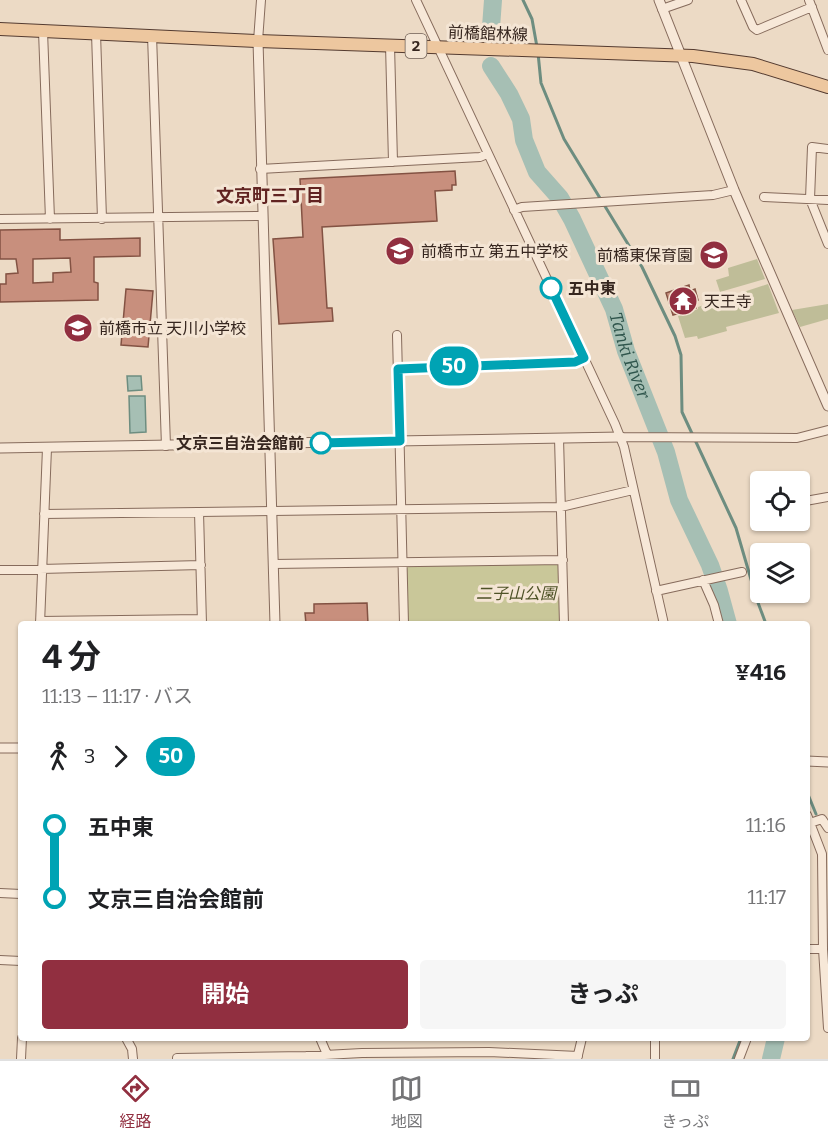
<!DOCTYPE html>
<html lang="ja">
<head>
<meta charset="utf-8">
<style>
	body { margin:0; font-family:Bitter,"Noto Sans JP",serif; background:#f6f6f6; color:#202124; height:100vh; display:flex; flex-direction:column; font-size:22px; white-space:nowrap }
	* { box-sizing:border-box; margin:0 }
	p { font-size:20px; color:#757577 }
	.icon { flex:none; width:33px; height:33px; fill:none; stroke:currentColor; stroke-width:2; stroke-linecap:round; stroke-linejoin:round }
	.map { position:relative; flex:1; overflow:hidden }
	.sheet { position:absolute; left:18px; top:621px; width:792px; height:420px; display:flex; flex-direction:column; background:#fff; border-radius:6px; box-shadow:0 2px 4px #0004 }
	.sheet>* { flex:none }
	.badge { padding:0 12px; border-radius:20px; font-size:21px; line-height:39px }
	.controls { position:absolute; left:750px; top:471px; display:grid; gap:12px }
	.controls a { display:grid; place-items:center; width:60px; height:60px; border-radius:6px; background:#fff; box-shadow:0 2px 4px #0004; font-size:30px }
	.map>.badge { position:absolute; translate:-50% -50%; box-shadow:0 0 0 3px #fff }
	.legs { display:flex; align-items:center; gap:9px; height:66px; padding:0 24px; font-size:20px }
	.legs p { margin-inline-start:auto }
	.head { display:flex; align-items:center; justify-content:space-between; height:102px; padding:0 24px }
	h1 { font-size:33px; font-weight:700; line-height:45px }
	.cta { display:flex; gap:12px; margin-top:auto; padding:12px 24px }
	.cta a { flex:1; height:69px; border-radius:6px; background:#912f40; color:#fff; font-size:24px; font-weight:700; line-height:69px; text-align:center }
	.cta a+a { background:#f6f6f6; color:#202124 }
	ul { padding:0 24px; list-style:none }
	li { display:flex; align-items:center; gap:21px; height:72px; font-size:22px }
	li i { display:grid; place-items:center; width:9px; height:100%; margin:0 8px; background:currentColor }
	li i::after { content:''; width:15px; height:15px; margin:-8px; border:4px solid; border-radius:50%; background:#fff }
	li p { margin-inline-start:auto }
	li:first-child i { background:linear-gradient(#0000 50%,currentColor 0) }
	li:last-child i { background:linear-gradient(currentColor 50%,#0000 0) }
	.tab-bar { display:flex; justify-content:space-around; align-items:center; height:84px; border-top:2px solid #e0e0e0; background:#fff; font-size:16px; color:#757577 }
	.tab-bar a { display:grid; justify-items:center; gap:3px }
	.tab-bar .active { color:#912f40 }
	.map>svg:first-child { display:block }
</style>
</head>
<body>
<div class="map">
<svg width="828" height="1059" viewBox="0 0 828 1059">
	<rect width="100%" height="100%" fill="#ecdac5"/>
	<path fill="#c9c799" d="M563 560 564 624H404L402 562Z"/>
	<path fill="#bfbd98" d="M757 259 765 279 720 292 716 280 729 276 728 268Z
		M768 284 779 313 726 327 727 331 698 339 697 336 685 338 678 316 698 309V307Z
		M828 304V319L800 327 792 310Z"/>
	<path fill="#a6bfb4" stroke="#6d8d80" stroke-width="1.5" d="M127 376H141L142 390 128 391Z
		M129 396H145L146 432 130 433Z"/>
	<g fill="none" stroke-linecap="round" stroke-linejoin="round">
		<path stroke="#6d8d80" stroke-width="3" d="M523 0 532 19 537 47
			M538 53 541 83 564 139 642 267 675 336 681 355 682 412 736 528 757 600 766 624
			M807 792 816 814
			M733 1059 741 1038"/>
		<g stroke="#a6bfb4" stroke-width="18">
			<path d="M490 41 493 0"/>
			<path id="s1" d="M491 66 509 94 521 119 524 140 537 172 560 198 572 219 614 309 626 351 666 452 679 500 710 565 719 591 728 624"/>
			<path d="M771 1059 776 1038"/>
		</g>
	</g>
	<path fill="#c88f7d" stroke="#835243" stroke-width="1.5" fill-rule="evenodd" d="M455 171 456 185H452V190L435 191 437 221 322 227 327 308H332L333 321 279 324 273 239 303 237 300 179Z
		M60 229V240L140 238V256L94 257V282L98 283V300L0 302V284H6V274L18 273 16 259H0V230ZM70 258 71 272 53 273V282L33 283V259Z
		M689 285 690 291 695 289 698 300 694 302 696 308 673 315 666 293Z
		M126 289 153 291 148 347 121 345Z
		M367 603 368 624H306L305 613H314V604Z"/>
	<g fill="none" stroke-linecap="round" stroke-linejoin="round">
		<g stroke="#866b5c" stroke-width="10">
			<path id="minor" d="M416 0 615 424 624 447 664 624
				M741 0 753 27 757 30 812 7
				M809 0 828 50
				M662 9 688 0
				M43 31 50 219
				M96 33 102 219
				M152 35 166 446
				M258 41 261 0
				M390 45 393 162
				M828 149 812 147 810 199 828 244
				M260 169 480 157 487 154
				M764 197 828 200
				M514 210 522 207 713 195 734 190
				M0 219 263 216
				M397 335 404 624
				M398 369 575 361 584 358
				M621 437 797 438 828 430
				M559 438 564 624
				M800 502 828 497
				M199 512 202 624
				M44 514 561 507 633 490
				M273 564 563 560
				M0 570 201 565
				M703 580 714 605 719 624
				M656 591 742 572
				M40 621 202 619
				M40 624 47 448
				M807 815 822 854 823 949 828 1028
				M810 823 822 819 828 828
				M0 893 21 894
				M807 949H823
				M0 960 21 961
				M126 1038 132 1049 133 1059
				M320 1038 329 1059
				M177 1058 306 1056 362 1053 489 1052 578 1056
				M21 1059 22 1038
				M577 1059 582 1038
				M655 1059V1038
				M739 1059 747 1038"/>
		</g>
		<g stroke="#866b5c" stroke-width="11">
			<path id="tertiary" d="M659 0 734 190 828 406
				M258 41 275 624
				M0 448 621 437
				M0 748H21
				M807 761 828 762"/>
		</g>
		<g stroke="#543b30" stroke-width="14">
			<path id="primary" d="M0 29 258 41 693 56 753 64 828 87"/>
		</g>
		<use href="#minor" stroke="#f7e8d8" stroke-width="8"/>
		<use href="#tertiary" stroke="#f7e8d8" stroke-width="9"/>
		<use href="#primary" stroke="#edc79f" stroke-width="12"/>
	</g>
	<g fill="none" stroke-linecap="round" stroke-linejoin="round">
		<g stroke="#fff" stroke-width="14">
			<path id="line-1" d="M321 443 400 441 398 369 575 362 584 358 551 288"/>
		</g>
		<use href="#line-1" stroke="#00a3b4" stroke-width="9"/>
	</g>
	<defs>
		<g id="school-disc" transform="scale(1.5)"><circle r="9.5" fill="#912f40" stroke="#f4e5d4"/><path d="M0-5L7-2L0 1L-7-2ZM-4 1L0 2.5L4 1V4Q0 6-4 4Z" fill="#fff"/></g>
		<g id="temple-disc" transform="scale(1.5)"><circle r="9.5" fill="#912f40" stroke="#f4e5d4"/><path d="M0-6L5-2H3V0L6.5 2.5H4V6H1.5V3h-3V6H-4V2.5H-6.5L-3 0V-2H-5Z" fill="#fff"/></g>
	</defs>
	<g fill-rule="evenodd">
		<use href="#school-disc" x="400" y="251"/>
		<use href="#school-disc" x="714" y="255"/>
		<use href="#temple-disc" x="683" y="301"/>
		<use href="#school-disc" x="78" y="328"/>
	</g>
	<g fill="#fff" stroke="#00a3b4" stroke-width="3">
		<circle cx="551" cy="288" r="10"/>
		<circle cx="321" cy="443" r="10"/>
	</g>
	<g text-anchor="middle" stroke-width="6" stroke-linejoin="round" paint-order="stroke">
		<rect fill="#f4e5d4" stroke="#6f5f55" stroke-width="1.5" x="405.5" y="34" width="21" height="24" rx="4.5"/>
		<g font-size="15" font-weight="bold" fill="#36261f">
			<text x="416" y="51">2</text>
		</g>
		<g font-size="16" fill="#36261f" stroke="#f4e5d4">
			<text transform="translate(488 33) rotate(2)" y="6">前橋館林線</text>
		</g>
		<g font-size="16" fill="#36261f" stroke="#f4e5d4" text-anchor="start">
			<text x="421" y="257">前橋市立 第五中学校</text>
			<text x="693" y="261" text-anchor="end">前橋東保育園</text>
			<text x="704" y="307">天王寺</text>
			<text x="99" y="334">前橋市立 天川小学校</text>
		</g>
		<g font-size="16" font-weight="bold" fill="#36261f" stroke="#f4e5d4" text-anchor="start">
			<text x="568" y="294">五中東</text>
			<text x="304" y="449" text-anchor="end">文京三自治会館前</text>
		</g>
		<g font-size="16" font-style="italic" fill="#4e5227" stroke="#f4e5d4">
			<text x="516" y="599">二子山公園</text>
		</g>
		<g font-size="18" font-weight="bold" fill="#612321" stroke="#f4e5d4">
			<text x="270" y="202">文京町三丁目</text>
		</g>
		<g font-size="18" font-style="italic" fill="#2f554c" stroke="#f4e5d4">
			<text dy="6" stroke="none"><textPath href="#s1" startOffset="324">Tanki River</textPath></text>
		</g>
	</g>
</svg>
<div class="controls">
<a><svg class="icon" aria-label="locate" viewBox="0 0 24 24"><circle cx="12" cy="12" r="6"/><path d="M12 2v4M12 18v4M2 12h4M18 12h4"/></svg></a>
<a><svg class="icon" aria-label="layers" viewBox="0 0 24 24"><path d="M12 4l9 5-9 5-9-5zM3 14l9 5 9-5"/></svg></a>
</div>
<b class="badge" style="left:454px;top:366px;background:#00a3b4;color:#fff">50</b>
<section class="sheet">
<div class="head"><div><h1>4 分</h1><p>11:13 – 11:17 · バス</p></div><b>¥416</b></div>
<div class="legs"><svg class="icon" aria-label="walk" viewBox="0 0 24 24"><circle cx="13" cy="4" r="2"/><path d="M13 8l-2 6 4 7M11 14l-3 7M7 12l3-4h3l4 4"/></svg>3<svg class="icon" aria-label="forward" viewBox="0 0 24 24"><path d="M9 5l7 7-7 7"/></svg><b class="badge" style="background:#00a3b4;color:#fff">50</b></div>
<ul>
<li><i style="color:#00a3b4"></i><b>五中東</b><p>11:16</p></li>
<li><i style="color:#00a3b4"></i><b>文京三自治会館前</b><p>11:17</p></li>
</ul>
<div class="cta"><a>開始</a><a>きっぷ</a></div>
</section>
</div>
<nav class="tab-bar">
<a class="active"><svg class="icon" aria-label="directions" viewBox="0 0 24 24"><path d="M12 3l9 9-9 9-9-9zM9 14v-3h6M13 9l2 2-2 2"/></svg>経路</a>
<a><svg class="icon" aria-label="map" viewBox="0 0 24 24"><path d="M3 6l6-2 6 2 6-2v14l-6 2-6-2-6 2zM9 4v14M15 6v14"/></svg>地図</a>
<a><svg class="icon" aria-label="tickets" viewBox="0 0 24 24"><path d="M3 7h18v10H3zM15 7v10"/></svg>きっぷ</a>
</nav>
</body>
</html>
